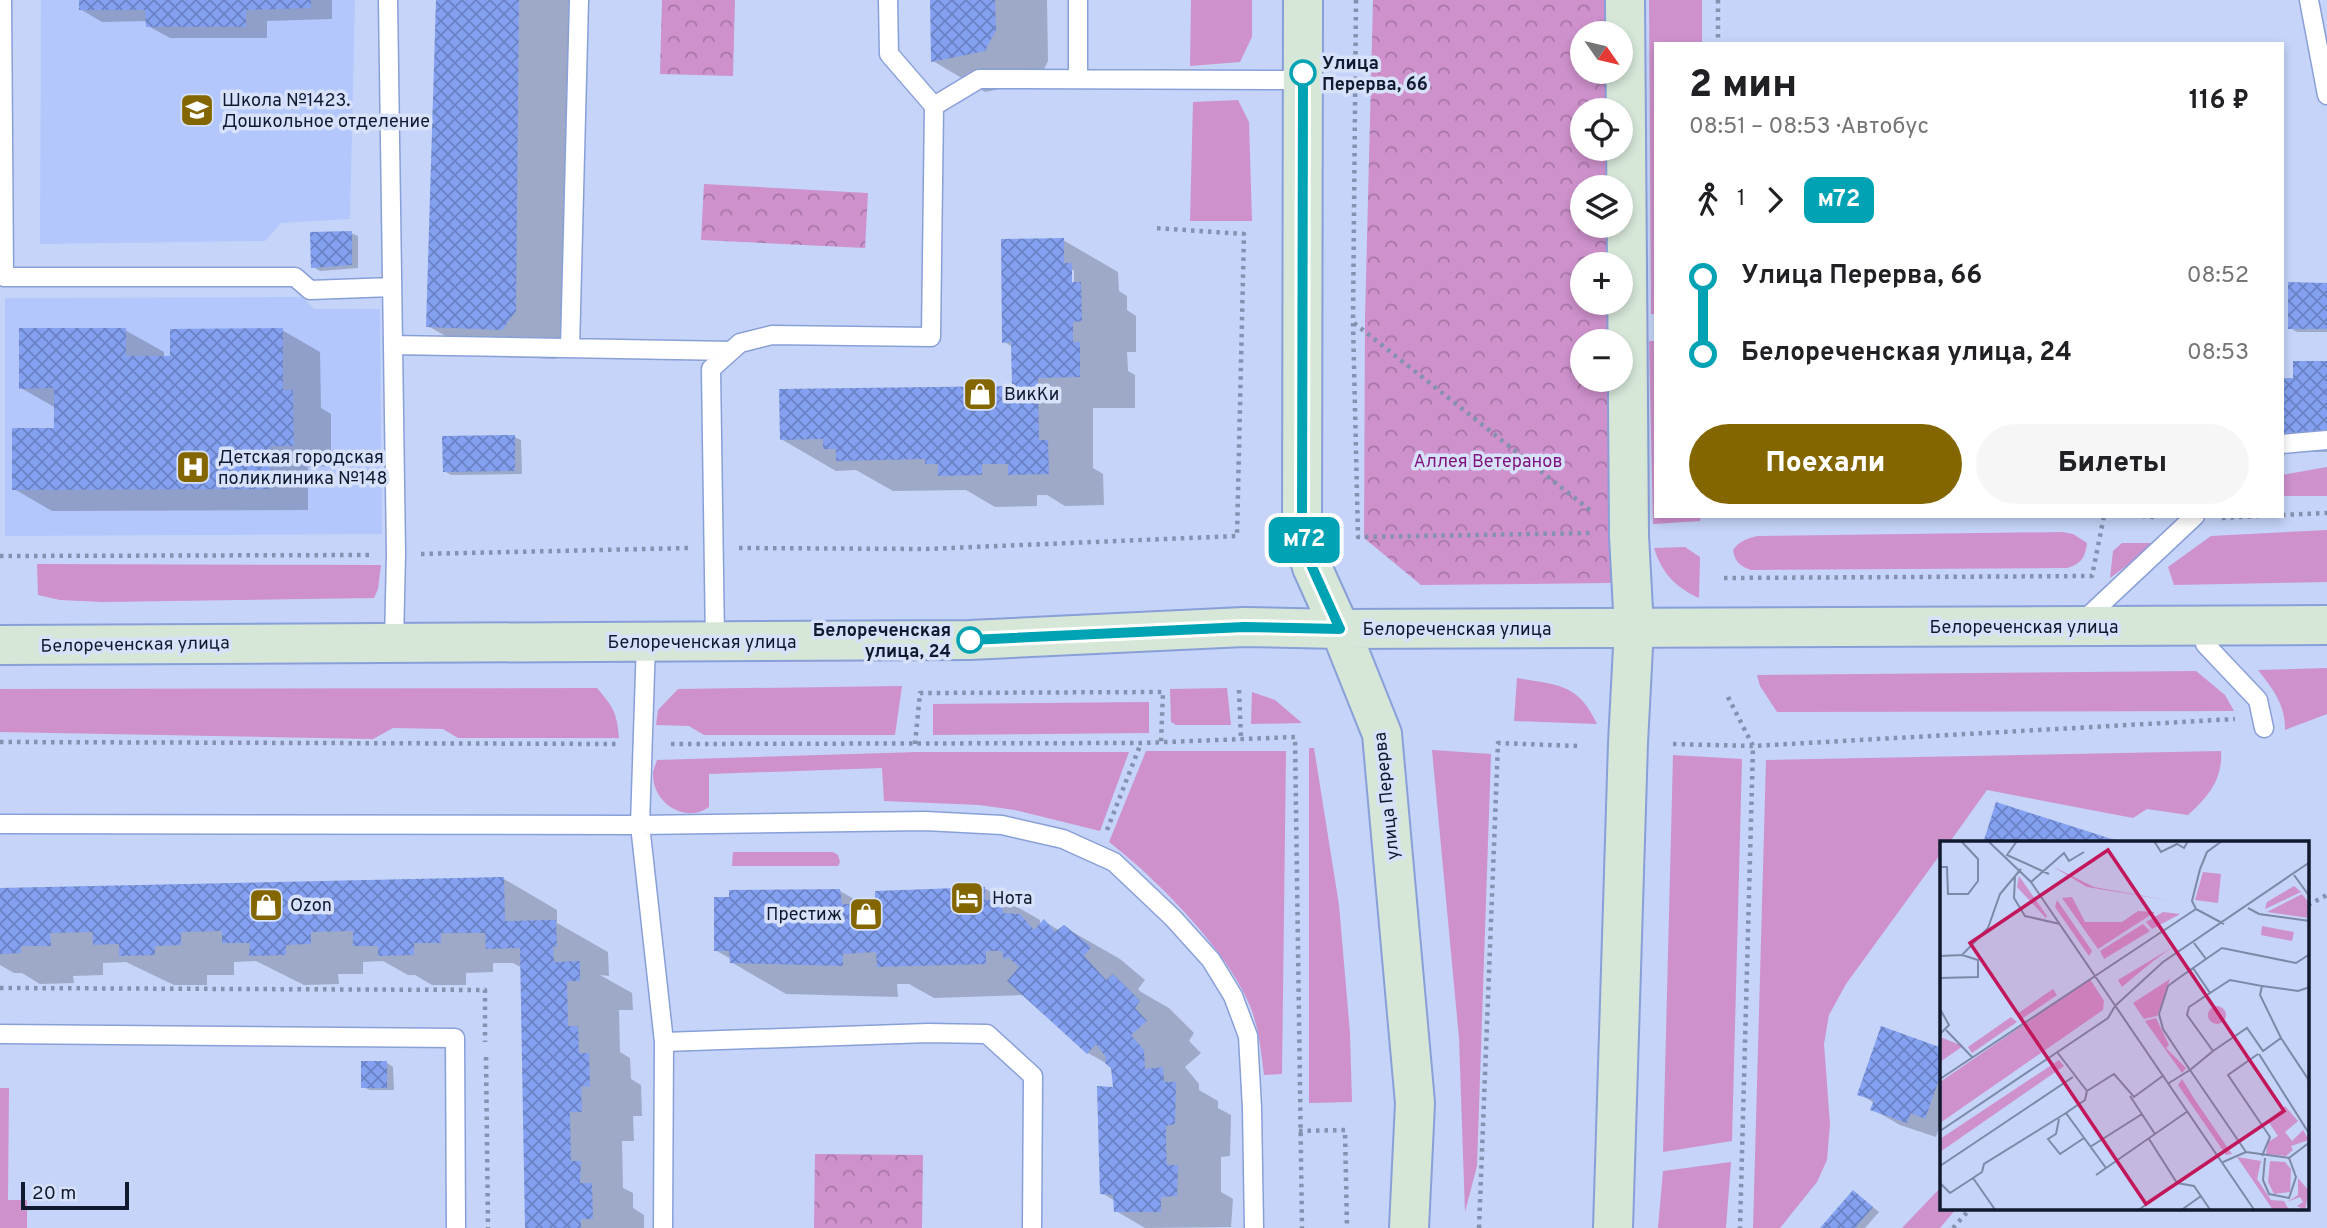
<!DOCTYPE html>
<html lang="ru">
<head>
<meta charset="utf-8">
<style>
	body { margin:0; font-family:Overpass,sans-serif; background:#f6f6f6; color:#202124; height:100vh; display:flex; flex-direction:column; font-size:26px; white-space:nowrap }
	* { box-sizing:border-box; margin:0 }
	p { font-size:23px; color:#757577 }
	.icon { flex:none; width:38px; height:38px; fill:none; stroke:currentColor; stroke-width:2; stroke-linecap:round; stroke-linejoin:round }
	.map { position:relative; flex:1; overflow:hidden }
	.drawer { position:absolute; left:1654px; top:42px; width:630px; height:476px; display:flex; flex-direction:column; background:#fff; border-radius:0px; box-shadow:0 4px 10px #0003 }
	.drawer>* { flex:none }
	.badge { padding:0 14px; border-radius:10px; font-size:24px; line-height:46px }
	.needle { width:46px; rotate:124deg }
	.controls { position:absolute; left:1570px; top:21px; display:grid; gap:14px }
	.controls a { display:grid; place-items:center; width:63px; height:63px; border-radius:50%; background:#fff; box-shadow:0 4px 10px #0003; font-size:35px }
	.scale { position:absolute; left:21px; bottom:18px; width:108px; box-sizing:border-box; padding-left:7px; border:4px solid #11192e; border-top:0; font-size:19px; line-height:24px; white-space:nowrap; color:#11192e; -webkit-text-stroke:5px #d7e1f9; paint-order:stroke }
	.map>.badge { position:absolute; translate:-50% -50%; box-shadow:0 0 0 4px #fff }
	.legs { display:flex; align-items:center; gap:10px; height:77px; padding:0 35px; font-size:23px }
	.legs p { margin-inline-start:auto }
	.head { display:flex; align-items:center; justify-content:space-between; height:119px; padding:0 35px }
	h1 { font-size:38px; font-weight:800; line-height:52px }
	.action { display:flex; gap:14px; margin-top:auto; padding:14px 35px }
	.action a { flex:1; height:80px; border-radius:42px; background:#846600; color:#fff; font-size:28px; font-weight:800; line-height:80px; text-align:center }
	.action a+a { background:#f6f6f6; color:#202124 }
	ul { padding:0 35px; list-style:none }
	li { display:flex; align-items:center; gap:24px; height:77px; font-size:26px }
	li i { display:grid; place-items:center; width:10px; height:100%; margin:0 9px; background:currentColor }
	li i::after { content:''; width:18px; height:18px; margin:-9px; border:5px solid; border-radius:50%; background:#fff }
	li p { margin-inline-start:auto }
	li:first-child i { background:linear-gradient(#0000 50%,currentColor 0) }
	li:last-child i { background:linear-gradient(currentColor 50%,#0000 0) }
	.map>svg:first-child { display:block }
</style>
</head>
<body>
<div class="map">
<svg width="2327" height="1228" viewBox="0 0 2327 1228">
	<defs>
		<pattern id="park-crowns" width="20" height="18" patternUnits="userSpaceOnUse" patternTransform="scale(1.75)"><rect width="20" height="18" fill="#ce91cc"/><path d="M2 6a3 3 0 1 1 6 0M12 15a3 3 0 1 1 6 0" fill="none" stroke="#a676a6"/></pattern>
		<pattern id="building-cross-hatch" width="8" height="8" patternUnits="userSpaceOnUse" patternTransform="scale(1.75)"><rect width="8" height="8" fill="#83a0f1"/><path d="M0 0l8 8M0 8l8-8" fill="none" stroke="#6a82c4"/></pattern>
	</defs>
	<rect width="100%" height="100%" fill="#c5d4f8"/>
	<path fill="#b3c7fc" d="M41 0H355L350 219 281 223 265 241 40 244Z
		M302 297 314 309H380L382 534 5 536V298Z"/>
	<path fill="#ce91cc" d="M1191 0H1252V37L1240 62 1190 66Z
		M1649 0H1702V44H1656L1655 314H1651Z
		M1238 100 1249 122 1252 221H1190L1193 102Z
		M1649 341H1656V516H1701L1700 521 1653 524Z
		M2327 467V496H2282V475Z
		M2327 530V582L2174 585 2168 567 2211 536Z
		M2062 532 2073 534 2087 543C2085 558 2081 564 2067 568L1751 570C1740 566 1735 562 1733 550 1739 541 1748 538 1758 536Z
		M2122 543H2158L2110 578 2113 551Z
		M1685 547 1700 557 1699 598C1675 587 1662 573 1654 548Z
		M37 564 381 565 378 589 374 598 103 602 60 600 38 595Z
		M2327 668V714L2285 730C2286 705 2272 688 2258 670Z
		M2196 671 2225 695 2234 711 1777 712 1760 686 1757 675Z
		M1517 678C1558 685 1578 683 1597 724L1514 721Z
		M902 686 895 735H704L689 726 656 725 658 710 678 689Z
		M597 688C613 707 617 712 619 738H458L443 729 393 728 373 739 0 732V689Z
		M1227 688 1231 725H1176L1171 722 1170 689Z
		M1252 692 1275 700 1302 723 1251 724Z
		M1149 702V733L933 735V704Z
		M1309 748H1314L1339 905 1350 1033 1352 1102 1309 1103Z
		M1432 750 1491 754 1477 1166 1465 1212 1459 1038Z
		M1146 751H1286L1282 1074 1264 1075C1261 1052 1259 1028 1250 1006 1228 951 1156 878 1109 842Z
		M2221 751C2223 779 2208 797 2188 815L2147 809 2133 818 1987 790 1949 843H1942V852L1846 984 1829 1015 1824 1044 1830 1124 1827 1160 1817 1182 1780 1228H1753L1766 760Z
		M918 752H1129L1100 831 1015 810 979 805 884 801 882 768 709 774V807C686 824 654 804 653 776 652 771 656 764 657 760Z
		M1673 755 1742 759 1732 1141 1663 1152Z
		M733 852H833L838 855 840 862 838 866H732Z
		M0 1088H9L8 1200H27V1228H0Z
		M1731 1162 1726 1228H1658L1663 1171Z
		M1942 1186V1209H1956L1940 1228H1902Z"/>
	<path fill="url(#park-crowns)" d="M662 0H735L733 76 660 74Z
		M1373 0H1606L1607 33H1582V72H1609L1610 110H1582V149H1612L1613 187H1582V226H1615L1616 264H1582V303H1618L1619 341H1582V380H1620L1628 555 1610 583 1421 585 1364 538 1365 319Z
		M704 184 868 193 865 248 701 240Z
		M815 1154 923 1155 922 1228H814Z"/>
	<path fill="#0003" fill-rule="evenodd" d="M81 0H332V19L267 21V38H170L148 26V21L102 22 80 9Z
		M438 0H572L568 342 555 359 481 356 428 326Z
		M932 0H1047L1048 61 1038 81 985 92 933 61Z
		M351 233 358 236V268L320 271 313 267Z
		M1063 240 1118 272 1119 291 1127 296V310L1136 316V352H1127L1128 371 1135 375V408H1093V468L1103 474 1104 505 1065 506 1047 495H1037V506L995 507 966 490 893 491 856 470 836 471 781 439 1014 387 1013 347 1004 342ZM1070 270H1074V291H1071Z
		M2327 284V332H2297L2290 328Z
		M125 330 164 352V358L282 330 320 352 321 408 331 414V466L308 467V510L52 511 14 489 56 430V408L21 388Z
		M2327 363V452H2299L2293 448 2282 380H2295Z
		M514 437 521 440 522 474 451 475 444 471Z
		M504 879 557 910V923L608 952 609 976 600 975 632 993 633 1010H619L620 1052 630 1058 631 1079 641 1085 642 1116H633L634 1141H622L623 1188 633 1193V1208L644 1215V1228H527L522 968 513 963H493V972L466 973V985H432L415 975H408L383 961 363 962V974H338L339 984 304 985 256 961 234 962V975H207V985H174L126 962 103 963V975L73 976 74 983 40 984 22 973H14L0 965V890Z
		M984 888 1040 920V926L1044 921 1060 931 1064 927 1120 959 1145 980 1138 989 1141 992 1169 1008 1194 1033 1189 1041 1201 1053 1185 1067 1199 1084V1090L1218 1101V1108L1231 1115 1230 1156 1221 1157V1192L1233 1199 1231 1227 1145 1228 1116 1211 1115 1201 1102 1193 1114 1089 1113 1067 1088 1053 1025 995 934 998 909 984H897L898 997 786 994 731 962V959L715 950 840 891 866 906 877 907Z
		M1942 1050V1129L1939 1128 1936 1137 1900 1125 1872 1109 1874 1103 1860 1094Z
		M387 1063 393 1067 394 1090H370L363 1087Z
		M1854 1192 1879 1212 1865 1228H1823Z"/>
	<path fill="url(#building-cross-hatch)" d="M79 0H311V8L246 10V27H146L145 10H79Z
		M436 0H519L516 311 502 330 426 327Z
		M930 0H995L996 30 985 51 931 62Z
		M352 231V265L311 268 310 232Z
		M1064 238V263H1072V282H1081L1082 321 1073 322V342H1080V377L1038 378 1039 440H1048L1049 474 1008 475V464H982V475L938 476V464H925V459L836 461V449H823V439L780 440 779 389 1012 386 1011 342 1002 343 1001 239Z
		M2288 282 2327 283V329H2288Z
		M19 328H126V356H170V329L283 328V390H293L294 446H270V489L12 490V428H54V388L19 389Z
		M2293 361H2327V449H2291L2282 444V378H2293Z
		M515 435V471L443 472 442 436Z
		M1996 802 2118 841 2117 843H1983Z
		M504 877 505 921 556 920 557 947 553 946 554 962 580 961V981H567L568 1026H578L579 1053H589L590 1087 581 1086 582 1112H570L571 1161H581L580 1183H592L593 1219H581V1228H525L520 948 486 949 485 933H441V943H414V955L378 956V946H353V931L311 932V944L286 945V955L249 956 250 943H222V931L181 932V945L155 946V955L119 956V944L93 945 92 932 50 933 51 946H21V953L0 954V888Z
		M985 887V900L1002 899 1003 913 1020 914 1034 930 1044 919 1055 932 1064 925 1091 947 1084 956 1106 980 1113 974 1140 1001 1135 1008 1147 1021 1131 1035 1144 1050 1145 1069 1163 1067 1164 1082H1176L1175 1124 1166 1126V1147L1167 1165H1178L1177 1196 1161 1197V1212H1114L1113 1195 1100 1194 1097 1086 1113 1087 1111 1068 1105 1063 1106 1057 1096 1044 1087 1054 1007 981 1019 967 1008 957 1004 960 1002 951H986V964L877 967 876 952 843 954V966L730 963 729 951H714V897H729V890L840 889 842 904 875 905V891Z
		M1881 1026 1942 1048V1071L1925 1119 1911 1113 1907 1123 1870 1110 1874 1100 1857 1095Z
		M361 1061H387V1088H361Z
		M1853 1190 1873 1207 1855 1228H1820Z"/>
	<g fill="none" stroke-linecap="round" stroke-linejoin="round">
		<g stroke="#899fd8" stroke-width="21">
			<path id="lane" d="M2 0 4 277H295L310 290 392 287
				M388 0 396 554 394 642
				M888 0 889 54 934 106
				M2309 0 2327 95
				M1078 79V0
				M393 345 731 351
				M570 348 579 0
				M2282 444 2327 440
				M2082 622 2195 516
				M715 642 711 369 740 343 772 335 931 337 934 106 979 79 1303 80
				M2205 644 2258 700 2264 728
				M0 824 640 825 646 642
				M0 1034 455 1038 456 1228
				M663 1228 664 1042
				M1032 1228 1033 1076 987 1034 928 1033 664 1042 640 825 925 821 1002 825 1063 839 1114 862 1173 918 1211 960 1233 996 1248 1036 1252 1108 1254 1228"/>
		</g>
		<g stroke="#899fd8" stroke-width="42">
			<path id="secondary" d="M1303 0 1302 534 1312 567 1340 629 1382 734 1415 1103 1409 1228
				M0 645 970 640 1244 627 1340 629 2327 625
				M1613 1228 1628 743 1634 628 1629 536 1625 0"/>
		</g>
		<path stroke="#8491af" stroke-width="4.5" stroke-dasharray="3.5 5" stroke-linecap="butt" d="M1356 0 1353 322 1358 537 1591 533
			M1718 0V44
			M1354 323 1591 511
			M2282 515 2327 513
			M2142 516 2154 517
			M2222 518 2260 516
			M739 548 926 549 1237 536 1244 234 1155 228
			M421 554 689 548
			M0 556 370 555
			M1724 578 2092 576 2104 516
			M1239 690 1241 739
			M1728 697 1753 746 1740 1228
			M0 742 616 744
			M671 744 1141 743 1295 737 1302 1228
			M915 744 920 693 1163 692 1161 742
			M1673 744 1753 746 2235 719
			M1107 830 1141 743
			M2308 905 2327 895
			M0 988 485 990V1042
			M486 1057 488 1228
			M1299 1131 1345 1130 1347 1228
			M1479 1228 1498 743 1578 746
			M1953 1228 1970 1209"/>
		<use href="#lane" stroke="#fff" stroke-width="18"/>
		<use href="#secondary" stroke="#d6e7d8" stroke-width="38"/>
	</g>
	<g fill="none" stroke-linecap="round" stroke-linejoin="round">
		<g stroke="#fff" stroke-width="16">
			<path id="line-1" d="M970 640 1244 627 1340 629 1312 567 1302 534 1303 73"/>
		</g>
		<use href="#line-1" stroke="#00a3b4" stroke-width="10"/>
	</g>
	<defs>
		<g id="school-square" transform="scale(1.75)"><rect x="-9" y="-9" width="18" height="18" rx="4" fill="#846600" stroke="#d7e1f9"/><path d="M0-5L7-2L0 1L-7-2ZM-4 1L0 2.5L4 1V4Q0 6-4 4Z" fill="#fff"/></g>
		<g id="shop-square" transform="scale(1.75)"><rect x="-9" y="-9" width="18" height="18" rx="4" fill="#846600" stroke="#d7e1f9"/><path d="M-5-2.5h2.3a2.7 3.5 0 0 1 5.4 0H5L5.5 6h-11ZM-1.5-2.5h3a1.5 2.3 0 0 0-3 0Z" fill="#fff"/></g>
		<g id="hospital-square" transform="scale(1.75)"><rect x="-9" y="-9" width="18" height="18" rx="4" fill="#846600" stroke="#d7e1f9"/><path d="M-5-5h3v3.5h4V-5h3V5h-3V1.5h-4V5h-3Z" fill="#fff"/></g>
		<g id="hotel-square" transform="scale(1.75)"><rect x="-9" y="-9" width="18" height="18" rx="4" fill="#846600" stroke="#d7e1f9"/><path d="M-6-4.5h1.5V1H6V5H4.5V3h-9V5H-6ZM-4 0a1.8 1.8 0 1 1 3.6 0ZM.5 0V-2.5h3Q6-2.5 6 0Z" fill="#fff"/></g>
	</defs>
	<g fill-rule="evenodd">
		<use href="#school-square" x="197" y="110"/>
		<use href="#shop-square" x="980" y="394"/>
		<use href="#hospital-square" x="193" y="467"/>
		<use href="#hotel-square" x="967" y="898"/>
		<use href="#shop-square" x="266" y="905"/>
		<use href="#shop-square" x="866" y="914"/>
	</g>
	<g fill="#fff" stroke="#00a3b4" stroke-width="3.5">
		<circle cx="1303" cy="73" r="12"/>
		<circle cx="970" cy="640" r="12"/>
	</g>
	<g text-anchor="middle" stroke-width="7" stroke-linejoin="round" paint-order="stroke">
		<g font-size="18" font-weight="bold" fill="#11192e" stroke="#d7e1f9" text-anchor="start">
			<text x="1322" y="69">Улица<tspan x="1322" dy="21">Перерва, 66</tspan></text>
			<text x="951" y="636" text-anchor="end">Белореченская<tspan x="951" dy="21">улица, 24</tspan></text>
		</g>
		<g font-size="18" fill="#11192e" stroke="#d7e1f9" text-anchor="start">
			<text x="222" y="106">Школа №1423.<tspan x="222" dy="21">Дошкольное отделение</tspan></text>
			<text x="1004" y="400">ВикКи</text>
			<text x="218" y="463">Детская городская<tspan x="218" dy="21">поликлиника №148</tspan></text>
			<text x="992" y="904">Нота</text>
			<text x="290" y="911">Ozon</text>
			<text x="842" y="920" text-anchor="end">Престиж</text>
		</g>
		<g font-size="18" fill="#7f127f" stroke="#d7e1f9">
			<text x="1488" y="467">Аллея Ветеранов</text>
		</g>
		<g font-size="18" fill="#11192e" stroke="#d7e1f9">
			<text x="2024" y="633">Белореченская улица</text>
			<text x="1457" y="635">Белореченская улица</text>
			<text x="702" y="648">Белореченская улица</text>
			<text transform="translate(135 644) rotate(-1)" y="6">Белореченская улица</text>
			<text transform="translate(1386 796) rotate(-96)" y="6">улица Перерва</text>
		</g>
	</g>
	<g transform="translate(1940 841)">
		<rect width="369" height="369" fill="#c5d4f8"/>
		<path d="M112 25 154 46 232 60 147 46ZM263 31 281 33 278 62 255 59ZM79 35 107 75 106 77 77 46ZM354 45 361 51 325 68 327 61ZM362 53 369 62V77L327 71ZM132 56 145 81H182L198 70 215 71 158 108 122 57ZM117 59 152 110 149 115 115 66ZM223 71 240 73 212 88 206 81ZM203 83 210 90 164 118 160 110ZM231 107 212 121 182 146 178 139ZM230 138 217 175 204 178 193 162ZM113 148 117 154 80 179 77 173ZM71 176 77 181 32 212 28 206ZM216 177 229 204 226 207 246 227 242 232 205 180ZM0 196 23 205 0 221ZM119 219 124 225 0 311V298ZM242 238 255 259 292 313 286 314 238 244ZM345 265 358 280 345 291 352 300 363 289 369 299 351 305 353 309 346 315 326 313 328 301 338 295 328 280ZM297 316 321 320 317 338 331 359 344 360 349 369H333ZM330 320 345 321 351 328 350 351 334 353 328 341ZM358 337 369 350 365 369 357 365 363 361 360 356 347 361 358 354Z" fill="#ce91cc"/>
		<path d="M322 85 354 91 352 100 321 94ZM150 138 164 160 163 169 0 282V241ZM268 174a9 9 0 1 1 18 0a9 9 0 1 1-18 0Z" fill="#ce91cc"/>
		<path fill="none" stroke="#7d89a7" stroke-width="2" d="M48 0 91 41 315 370M77 0 67 14 109 33M214 0 221 11 237 3 244 7 248 0M0 26H7L8 53H28L38 40V18L21 0M354 34 370 56M75 35 74 57 85 75 120 83M91 41 124 12 129 20 144 11M308 67 319 73 370 80M256 68 252 60 260 28 267 11 282 0M256 68 284 83M0 115 22 114M266 118 282 107 356 122 370 113M253 127 270 152 249 166 247 174 273 210 250 229 223 188 219 173 228 145 236 139 266 118 254 102M0 137 38 136V119L22 114 48 87 60 53 81 28M322 145 358 150 370 146M270 152 290 139 322 145 320 154 341 197 323 210 307 187 273 210M175 165 223 121 370 21M0 168 9 184 0 193M6 189 32 216M341 197 370 241M117 211 147 250 174 233 194 256 224 234M318 213 288 234 330 296 322 315M319 213 370 294M0 238 256 68M229 242 250 229 306 311 283 321M147 250 145 259 126 272 166 327M190 255 215 293M119 278 116 293 108 298 120 313 144 297M0 290 168 177 175 165M150 306 202 273M306 311 349 317 356 336 349 357 329 353 323 339 325 317M349 317 370 301M0 325 133 236M156 334 248 270M33 337 42 331 44 323 126 272M0 342 10 352 33 337 56 370M237 342 254 345 271 370M197 370 237 342 209 298M240 370 261 355"/>
		<path fill="#c2185b" fill-opacity="0.15" stroke="#c2185b" stroke-width="3.5" d="M168 9 344 270 206 363 30 102Z"/>
		<rect width="369" height="369" fill="none" stroke="#11192e" stroke-width="3.5"/>
	</g>
</svg>
<div class="controls">
<a><svg class="needle" viewBox="-14 -14 28 28"><path d="M0-13l5 13h-10z" fill="#e53935"/><path d="M0 13l5-13h-10z" fill="#757577"/></svg></a>
<a><svg class="icon" aria-label="locate" viewBox="0 0 24 24"><circle cx="12" cy="12" r="6"/><path d="M12 2v4M12 18v4M2 12h4M18 12h4"/></svg></a>
<a><svg class="icon" aria-label="layers" viewBox="0 0 24 24"><path d="M12 4l9 5-9 5-9-5zM3 14l9 5 9-5"/></svg></a>
<a>+</a>
<a>−</a>
</div>
<div class="scale">20 m</div>
<b class="badge" style="left:1304px;top:540px;background:#00a3b4;color:#fff">м72</b>
<section class="drawer">
<div class="head"><div><h1>2 мин</h1><p>08:51 – 08:53 · Автобус</p></div><b>116 ₽</b></div>
<div class="legs"><svg class="icon" aria-label="walk" viewBox="0 0 24 24"><circle cx="13" cy="4" r="2"/><path d="M13 8l-2 6 4 7M11 14l-3 7M7 12l3-4h3l4 4"/></svg>1<svg class="icon" aria-label="forward" viewBox="0 0 24 24"><path d="M9 5l7 7-7 7"/></svg><b class="badge" style="background:#00a3b4;color:#fff">м72</b></div>
<ul>
<li><i style="color:#00a3b4"></i><b>Улица Перерва, 66</b><p>08:52</p></li>
<li><i style="color:#00a3b4"></i><b>Белореченская улица, 24</b><p>08:53</p></li>
</ul>
<div class="action"><a>Поехали</a><a>Билеты</a></div>
</section>
</div>
</body>
</html>
